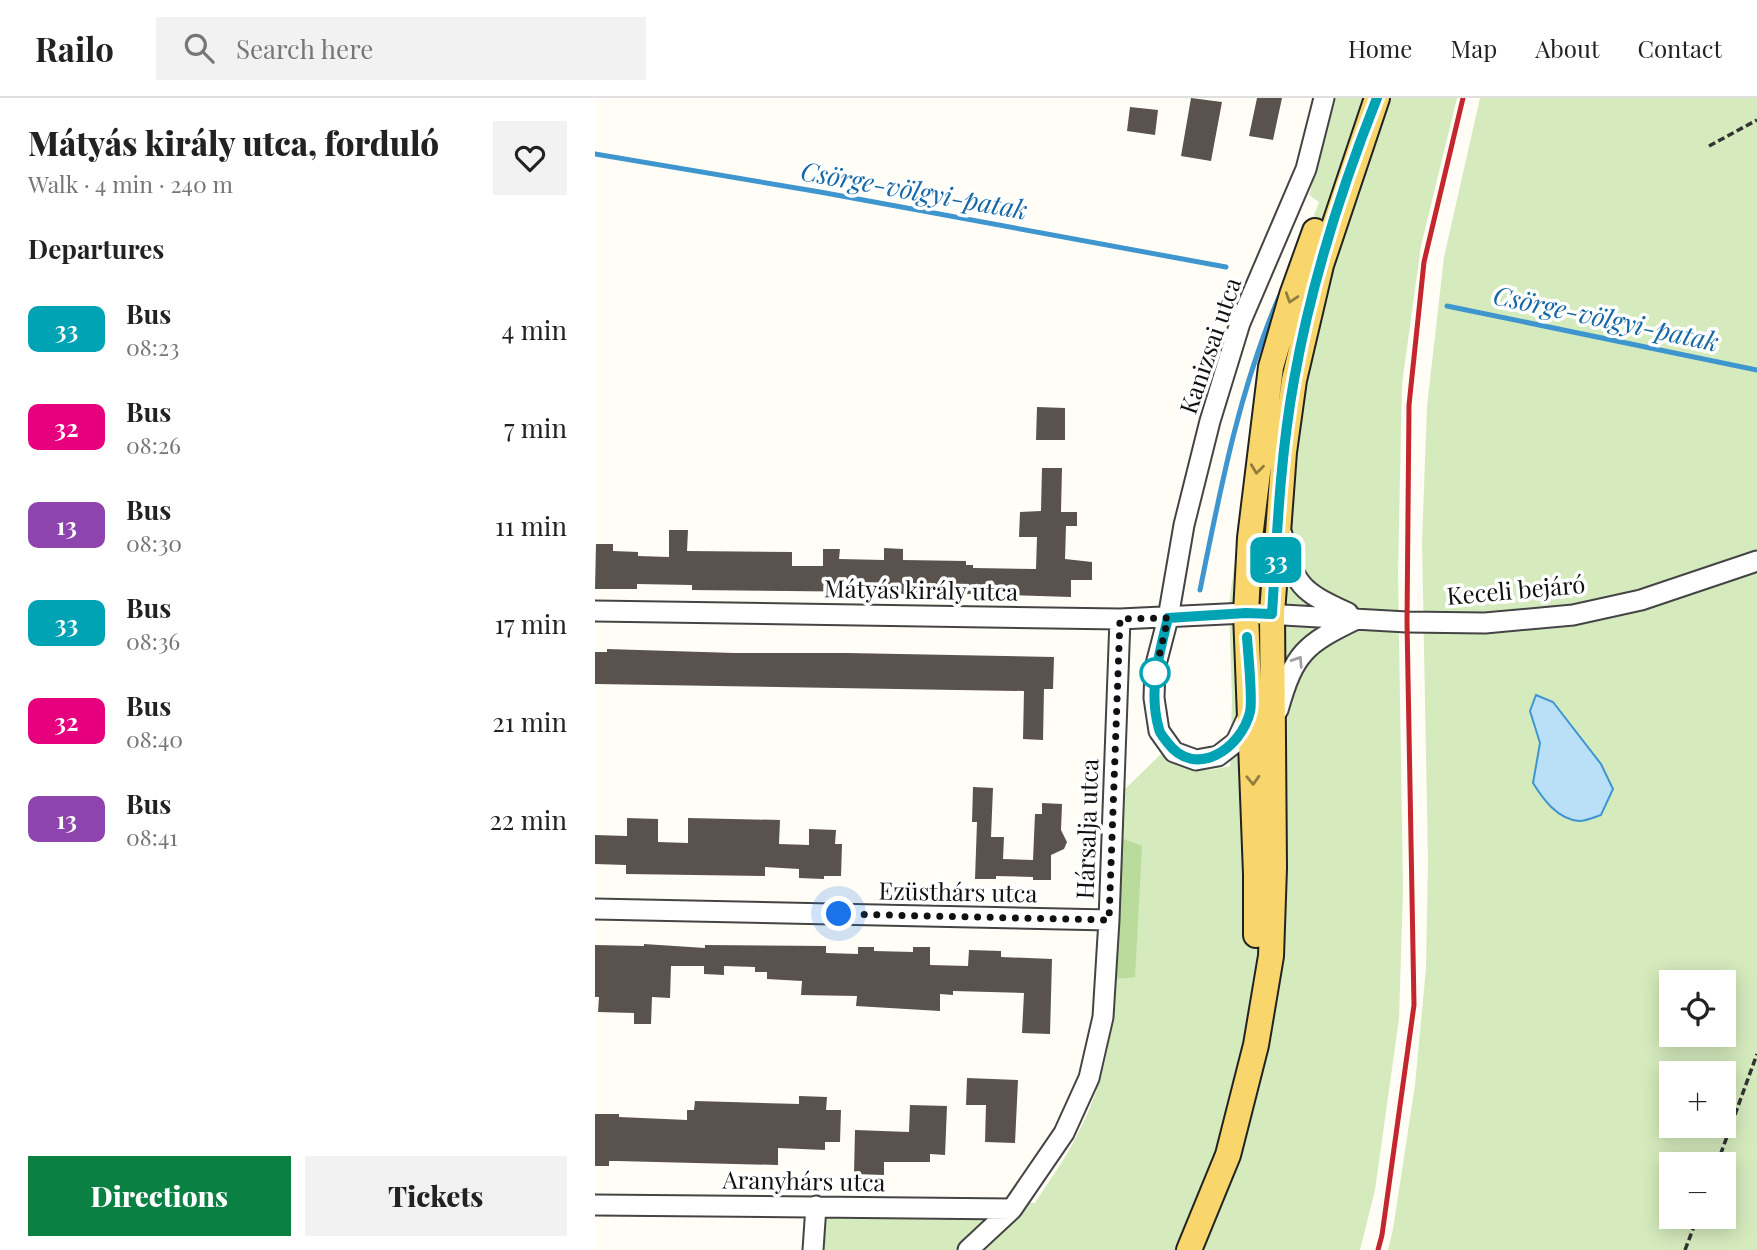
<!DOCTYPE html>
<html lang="en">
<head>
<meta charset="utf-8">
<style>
	body { margin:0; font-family:"Playfair Display",serif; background:#f2f2f2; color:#222; height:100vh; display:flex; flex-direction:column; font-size:26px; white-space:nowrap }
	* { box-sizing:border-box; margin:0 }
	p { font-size:23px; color:#767676 }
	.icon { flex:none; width:38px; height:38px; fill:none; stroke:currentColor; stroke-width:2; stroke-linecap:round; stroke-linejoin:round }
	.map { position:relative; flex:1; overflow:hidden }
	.details { display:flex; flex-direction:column; background:#fff; width:595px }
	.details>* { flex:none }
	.badge { padding:0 14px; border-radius:10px; font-size:24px; line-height:46px }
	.fabs { position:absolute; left:1064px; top:872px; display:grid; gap:14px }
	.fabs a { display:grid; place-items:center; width:77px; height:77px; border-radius:0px; background:#fff; box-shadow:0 4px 18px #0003; font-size:35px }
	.you { position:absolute; width:35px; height:35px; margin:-18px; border:5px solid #fff; border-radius:50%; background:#1a73e8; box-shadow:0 0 0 10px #1a73e833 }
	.map>.badge { position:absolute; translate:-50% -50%; box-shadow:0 0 0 4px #fff }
	h2 { padding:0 28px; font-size:26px; line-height:63px }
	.round { display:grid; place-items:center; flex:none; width:74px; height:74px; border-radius:0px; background:#f2f2f2 }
	.head { display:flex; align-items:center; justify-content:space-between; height:119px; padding:0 28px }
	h1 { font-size:33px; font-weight:800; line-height:52px }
	.action { display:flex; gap:14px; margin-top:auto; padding:14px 28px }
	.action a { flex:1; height:80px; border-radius:0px; background:#0b8043; color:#fff; font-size:28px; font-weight:800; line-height:80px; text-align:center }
	.action a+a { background:#f2f2f2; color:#222 }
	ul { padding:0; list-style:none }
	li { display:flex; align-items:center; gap:21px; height:98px; padding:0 28px }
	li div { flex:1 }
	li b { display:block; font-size:26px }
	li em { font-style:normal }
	li .badge { min-width:77px; font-weight:700; text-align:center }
	header { display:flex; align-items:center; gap:42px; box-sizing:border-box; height:98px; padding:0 35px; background:#fff; border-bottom:2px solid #e0e0e0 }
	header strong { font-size:33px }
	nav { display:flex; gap:38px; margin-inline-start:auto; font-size:24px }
	.search { width:490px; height:63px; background:#f2f2f2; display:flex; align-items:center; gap:18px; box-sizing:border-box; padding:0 24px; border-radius:0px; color:#767676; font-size:26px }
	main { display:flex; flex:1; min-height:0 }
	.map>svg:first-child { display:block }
</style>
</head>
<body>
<header>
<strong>Railo</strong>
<div class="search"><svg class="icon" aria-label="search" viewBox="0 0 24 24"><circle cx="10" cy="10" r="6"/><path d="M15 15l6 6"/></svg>Search here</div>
<nav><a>Home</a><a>Map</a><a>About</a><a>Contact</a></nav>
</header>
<main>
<section class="details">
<div class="head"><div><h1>Mátyás király utca, forduló</h1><p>Walk · 4 min · 240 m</p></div><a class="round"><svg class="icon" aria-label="heart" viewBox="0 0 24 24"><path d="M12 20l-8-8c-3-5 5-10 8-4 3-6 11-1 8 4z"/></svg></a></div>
<h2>Departures</h2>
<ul>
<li><span class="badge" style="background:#00a3b4;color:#fff">33</span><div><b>Bus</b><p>08:23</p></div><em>4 min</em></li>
<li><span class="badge" style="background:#e6007e;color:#fff">32</span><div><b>Bus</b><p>08:26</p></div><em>7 min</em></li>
<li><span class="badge" style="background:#8e44ad;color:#fff">13</span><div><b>Bus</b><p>08:30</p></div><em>11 min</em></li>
<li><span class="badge" style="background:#00a3b4;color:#fff">33</span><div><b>Bus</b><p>08:36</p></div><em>17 min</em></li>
<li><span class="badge" style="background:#e6007e;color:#fff">32</span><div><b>Bus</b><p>08:40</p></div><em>21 min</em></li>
<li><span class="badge" style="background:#8e44ad;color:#fff">13</span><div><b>Bus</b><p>08:41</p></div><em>22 min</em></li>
</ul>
<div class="action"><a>Directions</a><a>Tickets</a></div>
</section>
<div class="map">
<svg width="1162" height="1152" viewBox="0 0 1162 1152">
	<rect width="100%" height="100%" fill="#fffdf5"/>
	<path fill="#d5ebbd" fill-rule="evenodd" d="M741 0H862L826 148 807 286 803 474 808 792 804 921 780 1092 765 1152H213L216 1103 440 1105C453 1084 469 1063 480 1041 507 992 519 936 521 881L539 878 526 740 529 692 566 656C593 675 603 675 635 668L637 601 634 508 661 296 680 221 724 104 714 97Z
		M885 0H1162V1152H793L798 1131 820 987 831 870 833 763 827 444 832 308 849 159ZM938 628 993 650 1006 666V717L984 723 964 716 938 684 945 645ZM1076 884H1129V936H1076ZM1076 975H1129V1027H1076ZM1076 1066H1129V1118H1076Z"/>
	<path fill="#b9dc9c" d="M526 740 547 748 540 879 521 881Z"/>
	<path fill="#b9e0f7" stroke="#3f96cf" stroke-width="2" d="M941 597 958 604 1006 666 1018 691 1006 717C1000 719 991 723 984 723 962 721 948 701 938 685L945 645 935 613Z"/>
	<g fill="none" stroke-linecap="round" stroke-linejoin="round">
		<path stroke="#3f96cf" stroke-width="5" d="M0 56 225 94 631 169
			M852 208 1162 272
			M605 492C625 393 644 292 684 199"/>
	</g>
	<path fill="#5a524d" d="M596 0 627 4 616 63 586 58Z
		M662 0H687L678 42 654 38Z
		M535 9 563 12 560 37 532 33Z
		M442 309 470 310V342H441Z
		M447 370H467L466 414H482V428H471L470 461 497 464V482H476V499L377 496H288V494L97 492V487L42 486V491H0L1 446H18V453L43 454V458L74 459V432H93L92 453 197 454V468H228V451H245L244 461 289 462V450L308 451V462L371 463V467H378V470L441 471 442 439H424L425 414 446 413Z
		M12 551 139 555H251L459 559 458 591H449L448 642 428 641 429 593 0 586V554H12Z
		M378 689 398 690 396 739H409L408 761 438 762 440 716H447V705L467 706 466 732 472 744 469 751 456 757V782H438V779L401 778V781H380L382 724H377Z
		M32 720 63 721V744L93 745V720L185 722 184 746 214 747V731L241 732 240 746H247L246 778H229V781L204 780V771L170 769V778L31 776V767L0 766V737L32 738Z
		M49 846 110 850V847L231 848V855L263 856V849H279V853L318 854V849H335V867L373 868 374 852 406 853V859L457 861 455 936 427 935 429 895 358 893V897L345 896V913L261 908 262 898 206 897 207 883 172 881V874H160V869L129 868V877L109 876V868H76L75 900 57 899 56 926H39V915L3 914 4 899H0V847L49 848Z
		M372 980 423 982 420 1045 390 1044 391 1007H371Z
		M204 998 232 999 231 1012H246L245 1044H230V1052L183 1050V1067L22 1063H14V1068H0V1016H24V1019L92 1022V1012H99L100 1003 204 1006Z
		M315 1007 352 1008 350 1057 335 1056V1064H289V1077L259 1076 260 1032 314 1034Z"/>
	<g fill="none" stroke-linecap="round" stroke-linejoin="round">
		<g stroke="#444" stroke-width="23">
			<path id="minor" d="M687 436C700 488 705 493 753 515
				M0 513 525 521 651 515 812 524 890 525 978 517 1046 502 1162 463
				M683 612C699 555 710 546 762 521
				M655 614 641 644 623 658 601 662 579 654 564 633 559 600 560 570 573 520 589 427 615 323 645 225 711 71 729 0
				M0 811 514 822
				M0 1107 417 1111
				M218 1152 221 1108
				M373 1152 417 1111 469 1035 494 980 508 919 514 822 525 521"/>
		</g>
		<g stroke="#222" stroke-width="28">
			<path id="major" d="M661 837V776L651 515 655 440 676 269 697 197 720 133
				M594 1152 633 1057 661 947 676 858 679 770 677 515 689 354 699 282 726 167 782 0"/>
		</g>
		<path stroke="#333" stroke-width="3.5" stroke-dasharray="7 3.5" stroke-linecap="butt" d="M1114 48 1162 22
			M1122 1066 1162 956
			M1090 1152 1103 1118"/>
		<use href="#minor" stroke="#fff" stroke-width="19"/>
		<use href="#major" stroke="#f9d66b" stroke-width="24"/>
		<path stroke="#c4262e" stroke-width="5" d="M783 1152 787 1137 819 907 812 524 814 307 829 164 868 0"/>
	</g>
	<defs><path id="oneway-chevron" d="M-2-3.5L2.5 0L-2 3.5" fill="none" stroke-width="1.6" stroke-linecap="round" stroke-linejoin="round" transform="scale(1.75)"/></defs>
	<g stroke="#917d42">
		<use href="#oneway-chevron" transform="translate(696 200) rotate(108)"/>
		<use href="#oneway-chevron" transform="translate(662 371) rotate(97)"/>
		<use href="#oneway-chevron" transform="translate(658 682) rotate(88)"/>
	</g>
	<use stroke="#a0a0a0" href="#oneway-chevron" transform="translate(703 563) rotate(-57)"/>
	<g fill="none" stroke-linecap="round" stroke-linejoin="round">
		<g stroke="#fff" stroke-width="16">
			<path id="line" d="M652 539C653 556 658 601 655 614 646 651 600 682 572 644 569 640 565 636 564 631 553 593 564 557 573 520L651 515 677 516C682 437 685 359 699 282 716 186 746 91 782 0"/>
		</g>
		<use href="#line" stroke="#00a3b4" stroke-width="10"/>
		<path stroke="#111" stroke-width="7" stroke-dasharray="0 12.6" d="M244 816 514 822 525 521 573 520 560 575"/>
	</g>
	<circle fill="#fff" stroke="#00a3b4" stroke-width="3.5" cx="560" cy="575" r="14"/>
	<g text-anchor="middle" stroke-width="7" stroke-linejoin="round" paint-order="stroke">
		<g font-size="24" fill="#111" stroke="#fff">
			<text transform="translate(616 248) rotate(-71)" y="8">Kanizsai utca</text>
			<text transform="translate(326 493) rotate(1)" y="8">Mátyás király utca</text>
			<text transform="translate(921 493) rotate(-5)" y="8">Keceli bejáró</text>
			<text transform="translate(493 731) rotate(-88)" y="8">Hársalja utca</text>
			<text transform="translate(363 795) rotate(1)" y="8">Ezüsthárs utca</text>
			<text transform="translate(209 1084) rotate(1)" y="8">Aranyhárs utca</text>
		</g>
		<g font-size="26" font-style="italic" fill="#1768a6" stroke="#fff">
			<text transform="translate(319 93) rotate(10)" y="9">Csörge-völgyi-patak</text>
			<text transform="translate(1011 221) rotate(12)" y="9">Csörge-völgyi-patak</text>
		</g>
	</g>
</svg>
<div class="fabs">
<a><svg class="icon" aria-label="locate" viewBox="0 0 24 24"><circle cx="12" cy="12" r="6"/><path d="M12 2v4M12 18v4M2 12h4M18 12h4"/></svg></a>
<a>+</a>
<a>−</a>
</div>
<div class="you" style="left:244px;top:816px"></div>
<b class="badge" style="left:681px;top:462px;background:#00a3b4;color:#fff">33</b>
</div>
</main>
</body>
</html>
